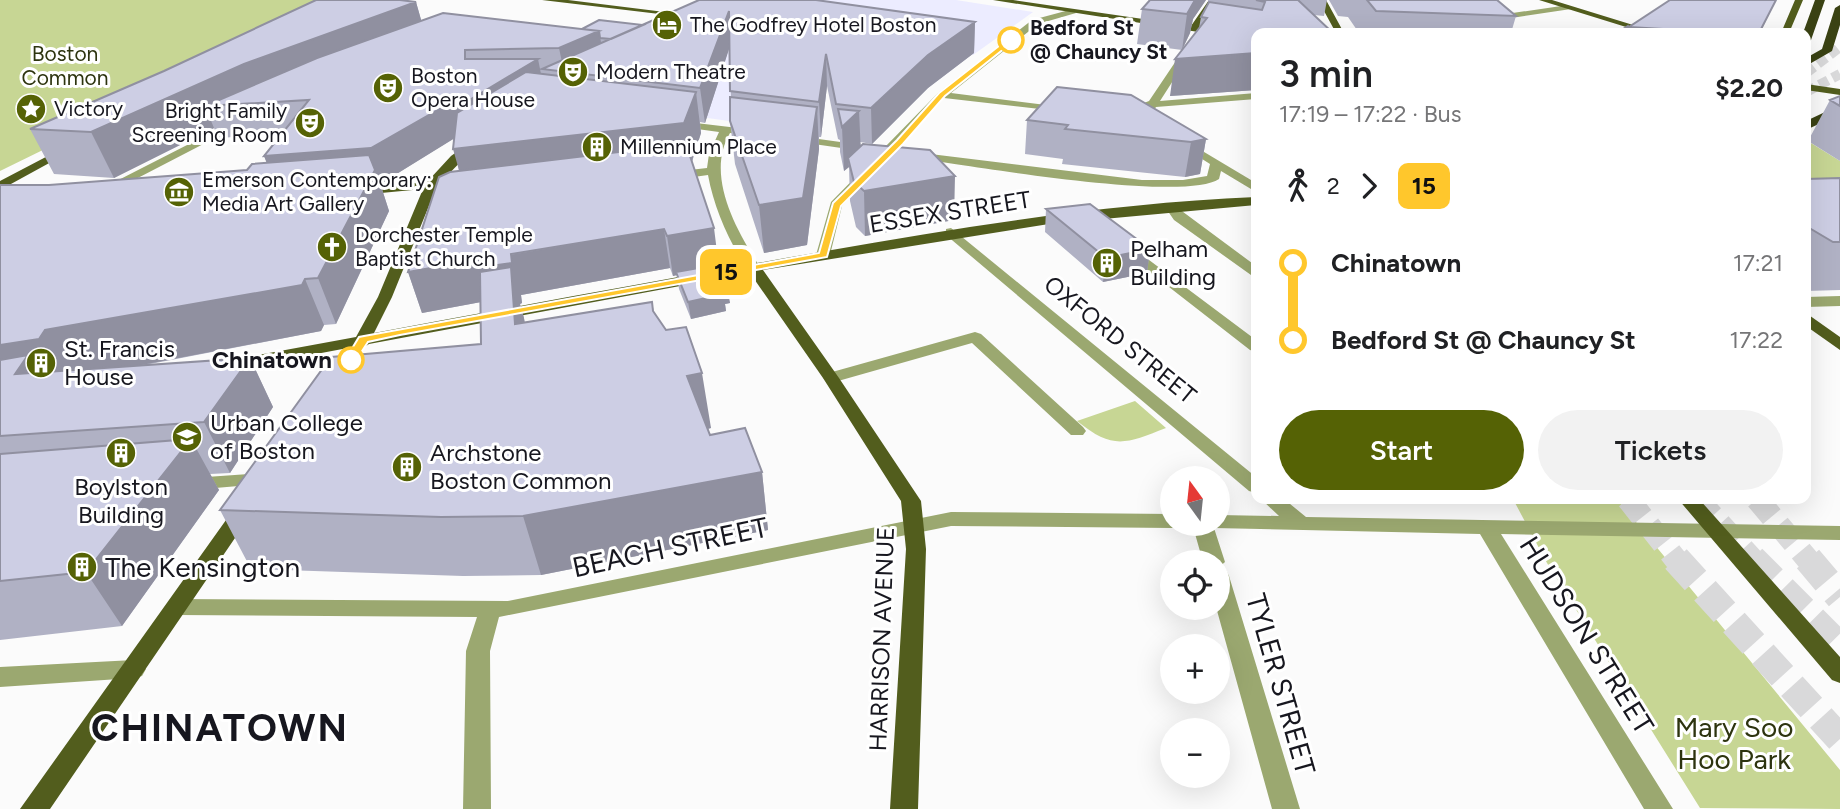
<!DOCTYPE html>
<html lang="en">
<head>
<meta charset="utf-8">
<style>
	body { margin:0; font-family:Figtree,sans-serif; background:#f2f2f2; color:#202124; height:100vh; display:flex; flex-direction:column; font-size:26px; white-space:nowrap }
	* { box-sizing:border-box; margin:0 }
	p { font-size:23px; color:#757577 }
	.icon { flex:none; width:38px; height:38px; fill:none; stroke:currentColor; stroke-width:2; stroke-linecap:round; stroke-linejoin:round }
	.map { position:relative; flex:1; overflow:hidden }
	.details { position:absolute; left:1251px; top:28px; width:560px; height:476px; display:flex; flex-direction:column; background:#fff; border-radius:14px; box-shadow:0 7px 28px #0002 }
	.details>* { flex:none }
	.badge { padding:0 14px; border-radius:10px; font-size:24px; line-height:46px }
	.needle { width:46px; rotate:345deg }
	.buttons { position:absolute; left:1160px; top:466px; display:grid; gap:14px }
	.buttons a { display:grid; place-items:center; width:70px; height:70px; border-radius:50%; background:#fff; box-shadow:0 7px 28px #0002; font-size:35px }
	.map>.badge { position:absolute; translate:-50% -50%; box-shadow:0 0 0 4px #fff }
	.legs { display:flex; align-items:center; gap:10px; height:77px; padding:0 28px; font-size:23px }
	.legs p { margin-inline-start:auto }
	.head { display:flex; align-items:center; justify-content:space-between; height:119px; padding:0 28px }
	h1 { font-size:38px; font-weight:600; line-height:52px }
	.cta { display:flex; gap:14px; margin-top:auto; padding:14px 28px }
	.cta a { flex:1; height:80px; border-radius:42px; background:#556205; color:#fff; font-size:28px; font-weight:600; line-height:80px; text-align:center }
	.cta a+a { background:#f2f2f2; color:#202124 }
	ul { padding:0 28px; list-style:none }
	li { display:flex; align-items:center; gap:24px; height:77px; font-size:26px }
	li i { display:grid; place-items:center; width:10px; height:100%; margin:0 9px; background:currentColor }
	li i::after { content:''; width:18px; height:18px; margin:-9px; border:5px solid; border-radius:50%; background:#fff }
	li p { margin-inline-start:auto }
	li:first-child i { background:linear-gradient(#0000 50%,currentColor 0) }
	li:last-child i { background:linear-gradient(currentColor 50%,#0000 0) }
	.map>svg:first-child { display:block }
</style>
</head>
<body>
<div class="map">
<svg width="1840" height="809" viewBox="0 0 1840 809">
	<rect width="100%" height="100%" fill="#fbfbfb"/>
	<path fill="#ececff" d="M764 0H956L1033 12 973 55 845 34 729 121 564 98Z"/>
	<path fill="#c7d694" d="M0 0H375L198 74 0 171Z
		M1806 140 1840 161V189L1806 188Z
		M1135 401 1166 428C1125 444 1113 450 1077 421Z
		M1513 499H1617L1840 770V809L1700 808 1547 563Z"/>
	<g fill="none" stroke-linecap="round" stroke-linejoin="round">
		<path stroke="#d9d9da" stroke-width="10" stroke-dasharray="10 5" stroke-linecap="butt" d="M1806 73 1840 47
			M1806 92 1840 74"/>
		<path stroke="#d9d9da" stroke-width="23" stroke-dasharray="23 11" stroke-linecap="butt" d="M1628 499 1677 561
			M1697 499 1754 561
			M1757 499 1809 561"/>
		<path stroke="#d9d9da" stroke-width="29" stroke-dasharray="29 14" stroke-linecap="butt" d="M1676 559 1840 739
			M1752 559 1840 647
			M1808 559 1840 597"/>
		<path fill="#9ba870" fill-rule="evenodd" d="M1568 5 1571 9 1505 19 1497 27 1493 24 1499 15Z
			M1073 9 1076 13 1038 24 951 93 1062 107 1066 108V112L944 98 842 206 830 255 828 258H818L816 255 831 202 938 93 1032 20Z
			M1184 49 1192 51 1160 101 1256 93V99L1156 107 1152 113 1162 126 1153 128 1142 113 1145 108 1139 105 1149 101Z
			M238 119 243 122 242 124 105 195 95 192Z
			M679 121 755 130 761 133 755 136 730 133C705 175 736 230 760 267L758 270H748C729 242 714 208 708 175L672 180 666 176 672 172 707 168 709 154 719 132 675 126V122Z
			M797 136 862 145 868 148 862 151 793 141V137Z
			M1184 140 1256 183V192L1221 171 1219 179C1184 203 967 165 914 158L908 155 914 152 1142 180H1183L1207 176 1210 164 1180 145V141Z
			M1171 203 1256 266V276L1251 275 1174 220 1165 207Z
			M951 228 1256 477V493L1249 491 946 235V229Z
			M1129 245 1256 340V352L1250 350 1124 252 1122 249Z
			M1840 296V306L1806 307V297Z
			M975 332 981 334 1083 427 1086 431 1083 435H1071L972 343 831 383 823 378 825 374Z
			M265 473 275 479 272 483 192 490 185 488 182 484 185 480 192 478Z
			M1261 499H1284L1306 517 1840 526V540L1501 534 1673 809H1644L1480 534 1214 528 1225 562 1218 568 1226 570 1229 576 1300 809H1272L1216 607 1218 562H1203L1192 523H1218V515L1279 516Z
			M951 512 1172 514V523H1181L1172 528 951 526 499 617 490 651 491 809H463L466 651 477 617 177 615 169 613 166 607 169 601 177 599 508 601Z
			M134 660 142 662 146 669 142 676 134 678 0 687V667Z"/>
		<path fill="#525d1d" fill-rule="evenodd" d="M542 0H568L697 16 693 18Z
			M993 0H1013L1191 26 1209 0H1217L1200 27 1256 35V41Z
			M1318 0H1326L1344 33H1336Z
			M1539 0H1552L1646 29 1639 31Z
			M1795 0H1803L1789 33H1781Z
			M1806 84 1840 89V95L1806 90Z
			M473 140 479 143 477 145 437 186 392 297 374 333C525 305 676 277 826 251 968 226 1112 203 1256 197V205L1049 224 763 270 839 378 921 501 926 549 918 809H890L906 549 901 501 823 378 750 273 369 344 360 350 353 347 231 370 223 365 231 360 356 337 378 297 423 189 360 195 354 191 360 187 427 182 451 156Z
			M63 148 73 150 0 190V181Z
			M1806 313 1840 337V350L1806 326Z
			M1678 499H1699L1840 657V683L1832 680Z
			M243 504 250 506 253 511 250 516 50 809H20L236 506Z"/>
		<path fill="#3a4213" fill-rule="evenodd" d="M1815 0H1825L1811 40 1806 43V33H1803Z
			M1840 5V25L1832 51 1806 66V58L1822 49 1835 8Z
			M1840 105V114L1806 130V121Z"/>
	</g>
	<path fill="#b0b1c4" d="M1206 0 1193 19 1190 33 1182 50 1137 44 1142 9Z
		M1208 0H1327L1324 16 1314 15 1256 33V90L1170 96 1199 28 1201 17 1208 4Z
		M1329 0H1497L1516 16 1511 33H1359L1348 17 1338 16Z
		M1670 0H1776L1760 33H1617L1629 27Z
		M416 2 421 20 582 29 643 25 975 22 974 53 928 88 872 144 860 142 861 146 954 220 865 236 856 227 850 201 849 167 844 171 840 152V140L838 139 827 86 821 137H819V149L807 245 764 253 735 164 730 121 731 97 729 48 705 123 700 122 701 133 692 162 718 264 730 303 725 304 726 311 691 319 679 289 677 275 673 276 670 268 521 295 522 303 520 304 525 322 652 302 654 312 711 428 708 429 710 435 762 472 768 530 541 575 463 576 251 569 220 510 481 344V302L422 313 408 272 459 171 454 138 382 183H380L389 211 336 324 324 325 321 331 140 366 250 358 273 407 230 473 210 474 219 490 122 626 0 640V185H49L247 170 267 163 264 156 281 134 219 138 214 128 114 178 54 174 30 129Z
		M1840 96V161L1808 141 1830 100Z
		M1027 120 1206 139 1200 174 1185 177 1062 164 1063 159 1025 154Z
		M1840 178V290L1806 291V179Z
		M1046 209 1150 249 1147 273 1103 282 1045 232Z"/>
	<path fill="#9090a0" d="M1193 0H1206L1193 19 1190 33 1182 50 1187 14Z
		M416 2 426 37 205 106 214 128 114 178 91 132 244 64Z
		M729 11 732 40 705 123 700 88Z
		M975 22 974 53 928 88 872 144 871 108 928 55Z
		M599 31 604 59 564 72 559 48Z
		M1256 53V90L1170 96 1175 59Z
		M826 54 827 86 821 137 819 102Z
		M538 59 544 89 468 130 382 183H380L389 211 336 324 318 278 278 191 264 156Z
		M696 92 701 133 690 167 466 195 453 149Z
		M817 107 819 149 807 245 764 253 759 205Z
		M859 111 861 154 848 158 849 167 844 171 842 127Z
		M1206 139 1200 174 1185 177 1191 142Z
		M955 176 954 220 865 236 864 191Z
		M714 228 719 268 676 272 677 275 673 276 667 236Z
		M664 229 670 268 521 295 522 303 520 304 524 318 529 376 492 300 422 313 408 272Z
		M1150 249 1147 273 1103 282 1106 258Z
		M305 279 324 325 321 331 73 378 0 400V345L45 330Z
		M727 286 730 303 725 304 726 311 691 319 688 302 721 287Z
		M250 358 273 407 230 473 204 422Z
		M702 373 711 428 696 431 687 376Z
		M191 439 219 490 122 626 86 572Z
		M762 472 768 530 541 575 523 516Z"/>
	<path fill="#cdcee4" stroke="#9090a0" stroke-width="2" d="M316 0H400L416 2 244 64 91 132 30 129 164 71Z
		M699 0H816L975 22 928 55 871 108 836 104 826 54 819 102 730 91 729 11 700 88 542 69Z
		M1150 0H1195L1187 14 1142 9Z
		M1256 0H1298L1333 33H1256V53L1175 59 1207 18 1201 17 1209 2 1262 10 1265 2Z
		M1367 0H1497L1516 16 1376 11Z
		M1670 0H1776L1759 33H1731L1629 27Z
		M443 13 599 31 559 48 465 50V59H538L461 105 462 96 371 148 264 156 309 100 205 106 317 58Z
		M599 20 643 25 611 39 600 38 599 31 582 29Z
		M1628 26 1632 33H1617Z
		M526 72 696 92 684 123 453 149 457 113Z
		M1057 87 1131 95 1206 139 1191 142 1065 129 1068 125 1027 120Z
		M1840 96V106L1830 100Z
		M730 97 817 107 803 198 759 205 730 121Z
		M838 109 859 111 842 127Z
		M686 144 714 228 667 236 664 229 511 254 512 263 483 267 482 259 408 272 439 177 450 172Z
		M863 144 930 150 955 176 864 191 854 182 848 158Z
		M369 155 375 170 318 278 305 279 302 285 45 330 39 339 0 345V185H49L247 170 252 164Z
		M1840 178V242H1833L1806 226V179Z
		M1090 204 1150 249 1106 258 1046 209Z
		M721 264 727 286 721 287 724 294 688 302 676 272Z
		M511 267 515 324 652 302 653 311 666 330 686 327 702 373 687 376 710 435 745 428 762 472 523 516 441 517 220 510 331 357 481 344 480 272Z
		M28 355 15 374 250 358 204 422 0 436V360Z
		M191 439 86 572 0 581V454Z"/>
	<path fill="#ffc72c" stroke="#fff" stroke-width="2" d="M1009 38 1015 40 945 96 903 144 841 206 827 257 400 335 368 342 355 362 345 360 359 337 364 336 819 253 833 203 897 140 939 93Z"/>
	<defs>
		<g id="hotel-disc" transform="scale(1.575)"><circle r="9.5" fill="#556205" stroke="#fff"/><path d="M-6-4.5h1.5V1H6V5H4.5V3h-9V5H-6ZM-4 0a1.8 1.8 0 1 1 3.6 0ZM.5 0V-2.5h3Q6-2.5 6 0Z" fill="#fff"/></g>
		<g id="theatre-disc" transform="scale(1.575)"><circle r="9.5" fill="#556205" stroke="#fff"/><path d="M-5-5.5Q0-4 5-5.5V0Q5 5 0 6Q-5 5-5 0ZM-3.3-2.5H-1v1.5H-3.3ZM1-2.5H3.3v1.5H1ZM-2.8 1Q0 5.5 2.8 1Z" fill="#fff"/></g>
		<g id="sight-disc" transform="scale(1.575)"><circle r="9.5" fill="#556205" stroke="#fff"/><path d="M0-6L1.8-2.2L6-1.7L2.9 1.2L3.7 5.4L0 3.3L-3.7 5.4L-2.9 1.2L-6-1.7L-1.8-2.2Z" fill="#fff"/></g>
		<g id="building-disc" transform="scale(1.575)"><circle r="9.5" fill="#556205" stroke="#fff"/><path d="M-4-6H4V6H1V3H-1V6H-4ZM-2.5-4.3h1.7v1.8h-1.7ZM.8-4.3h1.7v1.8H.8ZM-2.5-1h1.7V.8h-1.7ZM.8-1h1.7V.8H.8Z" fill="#fff"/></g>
		<g id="museum-disc" transform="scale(1.575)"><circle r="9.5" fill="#556205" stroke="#fff"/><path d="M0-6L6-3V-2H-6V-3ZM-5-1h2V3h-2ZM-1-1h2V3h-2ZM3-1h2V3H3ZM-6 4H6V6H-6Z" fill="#fff"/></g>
		<g id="church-disc" transform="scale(1.575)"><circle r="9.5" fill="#556205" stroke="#fff"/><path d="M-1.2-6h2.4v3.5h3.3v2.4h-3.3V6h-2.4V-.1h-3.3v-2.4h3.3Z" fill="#fff"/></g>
		<g id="university-disc" transform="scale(1.575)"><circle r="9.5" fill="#556205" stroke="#fff"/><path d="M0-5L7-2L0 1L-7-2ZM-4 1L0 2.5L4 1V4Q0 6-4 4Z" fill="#fff"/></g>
	</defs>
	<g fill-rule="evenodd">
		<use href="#hotel-disc" x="667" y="25"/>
		<use href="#theatre-disc" x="573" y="72"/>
		<use href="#theatre-disc" x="388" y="88"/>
		<use href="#sight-disc" x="31" y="109"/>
		<use href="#theatre-disc" x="310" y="123"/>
		<use href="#building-disc" x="597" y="147"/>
		<use href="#museum-disc" x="179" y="192"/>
		<use href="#church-disc" x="332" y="247"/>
		<use href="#building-disc" x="1107" y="263"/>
		<use href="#building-disc" x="41" y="363"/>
		<use href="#university-disc" x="187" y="437"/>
		<use href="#building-disc" x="121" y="453"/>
		<use href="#building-disc" x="407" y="467"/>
		<use href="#building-disc" x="82" y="567"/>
	</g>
	<g fill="#fff" stroke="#ffc72c" stroke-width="3.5">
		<circle cx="1011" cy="40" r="12"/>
		<circle cx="351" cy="360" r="12"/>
	</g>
	<g text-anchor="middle" stroke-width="6" stroke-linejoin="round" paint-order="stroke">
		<g font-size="21" fill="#17171f" stroke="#fff" text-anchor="start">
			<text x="690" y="32">The Godfrey Hotel Boston</text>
			<text x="596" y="79">Modern Theatre</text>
			<text x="411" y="83">Boston<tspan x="411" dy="24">Opera House</tspan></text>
			<text x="54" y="116">Victory</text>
			<text x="287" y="118" text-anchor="end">Bright Family<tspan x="287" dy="24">Screening Room</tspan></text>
			<text x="620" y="154">Millennium Place</text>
			<text x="202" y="187">Emerson Contemporary:<tspan x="202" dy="24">Media Art Gallery</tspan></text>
			<text x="355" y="242">Dorchester Temple<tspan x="355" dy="24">Baptist Church</tspan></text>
		</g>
		<g font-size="21" font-weight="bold" fill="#17171f" stroke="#fff" text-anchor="start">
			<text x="1030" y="35">Bedford St<tspan x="1030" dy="24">@ Chauncy St</tspan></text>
		</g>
		<g font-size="21" fill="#2d340f" stroke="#fff">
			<text x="65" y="61">Boston<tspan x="65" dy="24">Common</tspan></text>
		</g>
		<g font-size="24" fill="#17171f" stroke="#fff">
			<text transform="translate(950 212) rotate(-9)" y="8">ESSEX STREET</text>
			<text transform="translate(1120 340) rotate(39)" y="8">OXFORD STREET</text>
			<text transform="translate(882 639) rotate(-88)" y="8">HARRISON AVENUE</text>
		</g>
		<g font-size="24" fill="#17171f" stroke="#fff" text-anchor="start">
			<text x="1130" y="257">Pelham<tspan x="1130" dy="28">Building</tspan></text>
			<text x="64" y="357">St. Francis<tspan x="64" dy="28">House</tspan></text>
			<text x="210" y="431">Urban College<tspan x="210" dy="28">of Boston</tspan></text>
			<text x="430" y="461">Archstone<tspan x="430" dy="28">Boston Common</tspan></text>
			<text x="121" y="495" text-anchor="middle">Boylston<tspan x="121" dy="28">Building</tspan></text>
		</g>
		<g font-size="24" font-weight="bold" fill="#17171f" stroke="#fff" text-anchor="end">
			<text x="332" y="368">Chinatown</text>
		</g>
		<g font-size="28" fill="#17171f" stroke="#fff">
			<text transform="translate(670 547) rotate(-12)" y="10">BEACH STREET</text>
			<text transform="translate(1587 635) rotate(58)" y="10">HUDSON STREET</text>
			<text transform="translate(1281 684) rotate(74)" y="10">TYLER STREET</text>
		</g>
		<g font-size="28" fill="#17171f" stroke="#fff" text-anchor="start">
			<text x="105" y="577">The Kensington</text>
		</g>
		<g font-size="28" fill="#2d340f" stroke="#fff">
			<text x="1734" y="737">Mary Soo<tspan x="1734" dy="32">Hoo Park</tspan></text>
		</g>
		<g font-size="38" font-weight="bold" letter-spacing="2" fill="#17171f" stroke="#fff">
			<text x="220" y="741">CHINATOWN</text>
		</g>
	</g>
</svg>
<div class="buttons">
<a><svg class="needle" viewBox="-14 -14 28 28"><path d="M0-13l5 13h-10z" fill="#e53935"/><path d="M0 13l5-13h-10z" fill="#757577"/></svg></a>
<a><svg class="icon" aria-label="locate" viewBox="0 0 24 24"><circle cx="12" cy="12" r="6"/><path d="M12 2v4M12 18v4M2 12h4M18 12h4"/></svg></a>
<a>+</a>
<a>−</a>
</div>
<b class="badge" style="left:726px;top:272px;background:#ffc72c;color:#111">15</b>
<section class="details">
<div class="head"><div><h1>3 min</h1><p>17:19 – 17:22 · Bus</p></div><b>$2.20</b></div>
<div class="legs"><svg class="icon" aria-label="walk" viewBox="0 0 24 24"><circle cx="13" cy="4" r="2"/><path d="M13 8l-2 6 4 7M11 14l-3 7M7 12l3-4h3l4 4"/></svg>2<svg class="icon" aria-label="forward" viewBox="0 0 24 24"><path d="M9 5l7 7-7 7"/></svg><b class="badge" style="background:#ffc72c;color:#111">15</b></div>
<ul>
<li><i style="color:#ffc72c"></i><b>Chinatown</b><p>17:21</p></li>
<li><i style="color:#ffc72c"></i><b>Bedford St @ Chauncy St</b><p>17:22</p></li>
</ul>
<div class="cta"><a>Start</a><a>Tickets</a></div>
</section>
</div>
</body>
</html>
